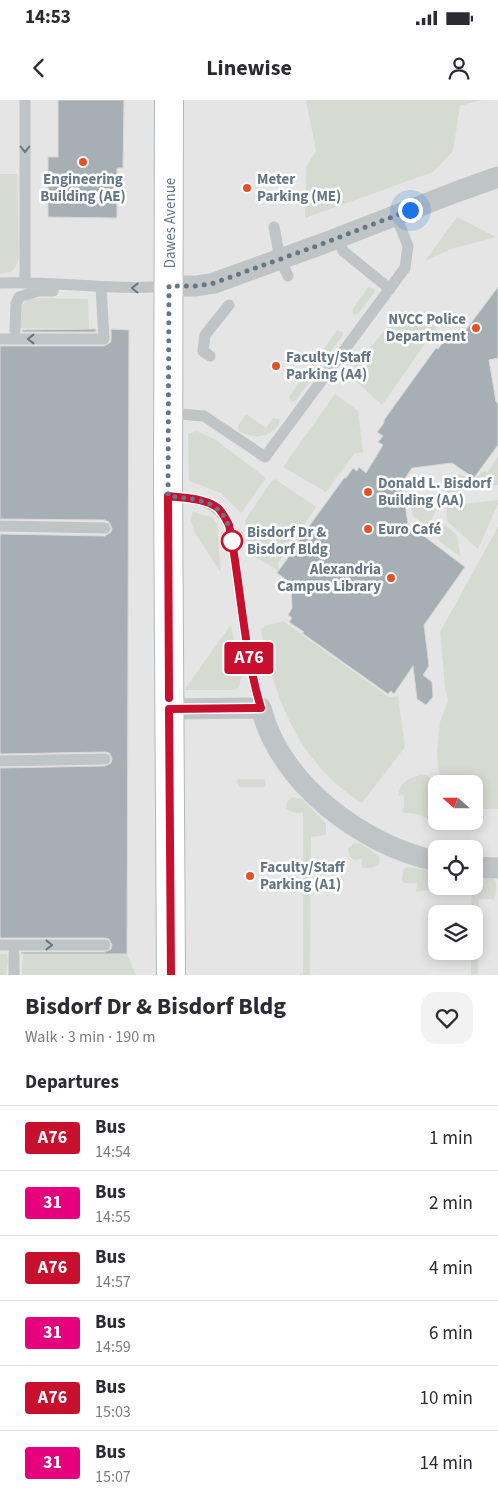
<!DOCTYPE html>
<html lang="en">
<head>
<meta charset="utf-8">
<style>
	body { margin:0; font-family:"Source Sans 3",sans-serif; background:#f2f2f3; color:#2b2b33; height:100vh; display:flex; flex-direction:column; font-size:19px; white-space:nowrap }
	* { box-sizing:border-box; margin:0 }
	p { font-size:16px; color:#7c7c81 }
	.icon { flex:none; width:28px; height:28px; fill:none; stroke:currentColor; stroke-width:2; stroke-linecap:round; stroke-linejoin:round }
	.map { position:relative; height:875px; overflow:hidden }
	.sheet { display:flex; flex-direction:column; background:#fff; flex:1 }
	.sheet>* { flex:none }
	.badge { padding:0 10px; border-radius:4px; font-size:18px; line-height:32px }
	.needle { width:32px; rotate:291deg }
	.fabs { position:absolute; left:428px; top:675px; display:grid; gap:10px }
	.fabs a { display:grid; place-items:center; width:55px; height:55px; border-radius:10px; background:#fff; box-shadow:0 2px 12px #0003; font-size:25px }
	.you { position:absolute; width:25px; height:25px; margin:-12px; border:4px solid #fff; border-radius:50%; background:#1a73e8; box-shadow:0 0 0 8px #1a73e833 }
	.map>.badge { position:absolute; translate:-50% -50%; box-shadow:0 0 0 2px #fff }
	h2 { padding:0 25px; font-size:19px; line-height:45px }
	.round { display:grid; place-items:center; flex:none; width:52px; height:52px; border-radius:15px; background:#f2f2f3 }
	.headline { display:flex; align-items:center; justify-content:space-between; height:85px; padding:0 25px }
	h1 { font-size:24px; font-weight:700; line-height:38px }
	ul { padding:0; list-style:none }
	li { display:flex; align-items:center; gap:15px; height:65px; padding:0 25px; border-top:1px solid #e1e1e2 }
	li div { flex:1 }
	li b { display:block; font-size:19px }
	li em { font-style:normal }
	li .badge { min-width:55px; font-weight:700; text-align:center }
	.status { display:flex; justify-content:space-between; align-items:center; height:35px; padding:0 25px; background:#fff; direction:ltr }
	.status svg { height:14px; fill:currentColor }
	header { display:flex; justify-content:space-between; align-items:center; height:65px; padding:0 25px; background:#fff; font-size:22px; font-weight:700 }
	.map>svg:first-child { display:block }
</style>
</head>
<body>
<div class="status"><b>14:53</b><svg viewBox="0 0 49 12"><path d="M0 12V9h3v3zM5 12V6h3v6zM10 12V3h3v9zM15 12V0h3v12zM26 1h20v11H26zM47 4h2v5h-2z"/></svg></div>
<header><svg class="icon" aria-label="back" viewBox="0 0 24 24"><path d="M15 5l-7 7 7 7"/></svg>Linewise<svg class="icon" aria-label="person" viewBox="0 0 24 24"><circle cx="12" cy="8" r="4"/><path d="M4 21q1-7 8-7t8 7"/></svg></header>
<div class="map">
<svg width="498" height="875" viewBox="0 0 498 875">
	<rect width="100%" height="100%" fill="#f6f6f3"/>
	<path fill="#e4e5e4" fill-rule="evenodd" d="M0 0H498V875H0ZM436 684H474V721H436ZM436 749H474V786H436ZM436 814H474V851H436Z"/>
	<path fill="#d6dbd2" d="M306 0H482L460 6 453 51 433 72 305 118 306 67 316 51Z
		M0 74H17L19 155C16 168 15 173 0 174Z
		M457 117 496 137 451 149 425 161Z
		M368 187 374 189V193L358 214 354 215 352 210Z
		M29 198 88 199 89 229 19 228V208Z
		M399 213 437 227 382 305 348 274Z
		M337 230 343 232V235L327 257H324L321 253Z
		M305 274 311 276V280L295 301 292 302 289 297Z
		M335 294 358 311 363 352 354 354 326 392 283 367Z
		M246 314 266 328 273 318 279 319 280 322C270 339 253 340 238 330V326Z
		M197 331 216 340 266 378 241 413 221 393 189 381 188 334Z
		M498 357V385L446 393 443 385 457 381 459 374 474 380 483 371 487 373Z
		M275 379 316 407 278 463 280 473C272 465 262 462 252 455V448L247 445 245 420 271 382Z
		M498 400V404L478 449 447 421 446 406Z
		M410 401 436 410 428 428 413 416Z
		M193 412 212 417 217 424 221 473 195 433 190 420Z
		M445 425 457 435 460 456 440 442 437 436Z
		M498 427V709H474V684H442L438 667 437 651 440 622 448 601 445 586 440 532Z
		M283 521 389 597 398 596 405 647 362 703C299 664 275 600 261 530L265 526Z
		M231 525 241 578 239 587 235 590H184Z
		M421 674 428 676 437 684 436 710 428 720C422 713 410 713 403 713L402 709 404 707V695L401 694 398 696C402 679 408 680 421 674Z
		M238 679H265L266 686 265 687H240L237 683Z
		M292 697 302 699 326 723V735L311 737 310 875H297L303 874V713H296L286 709 287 702Z
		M355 743 361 744 379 756C382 768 372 768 362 768V759L354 760 350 757 348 748Z
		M407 767C418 768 426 769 435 775L434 789 416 792 417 783H404L402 781 403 770Z
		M474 778H494C498 784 497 792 494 799H479L478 875H471V851H474V814H471L472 786H474Z
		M0 854H7L8 861 6 875H0Z
		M23 854H127L136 875H23L22 873Z"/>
	<path fill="#a6afb4" stroke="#d8d8d6" d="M58 0H124L123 68H117V118L48 117V57H58Z
		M498 187V258L489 260 496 302 498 303V345L474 378 452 363 412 368 402 383 408 424 465 467 424 525 429 566 423 575 432 582 433 597 426 605 417 599 413 566 394 594 391 591 388 594 302 533 304 532 289 522 292 518 288 515 292 508 291 483 277 473 290 455 289 454 344 378H346L353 368 357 371 359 367 366 373 383 345 378 342 383 336 377 332 384 323V320L436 248 438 249 450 233 459 239Z
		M96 229V232H22V230Z
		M111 229 129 230 127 854H22L21 852H105L111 849 112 845 109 839 105 838H0V668L105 666 111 663 112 658 109 653 105 652 0 654V434L105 436 111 432 112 428 109 422 105 420 0 419V246H104L111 242Z"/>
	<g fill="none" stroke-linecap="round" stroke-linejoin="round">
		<g stroke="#b2b8bc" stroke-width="30">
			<path id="secondary" d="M169 0 168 383 171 875"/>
		</g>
		<path stroke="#bfc4c7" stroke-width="11" d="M274 127 280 159 288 176
			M339 138 343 151 390 189
			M25 182V0
			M0 183C57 181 113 191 169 186
			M15 230 16 204 19 197 38 191H53
			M0 239H104L101 187
			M210 256 203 251 205 235 229 205
			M168 313 204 316 265 357 405 168 408 146 396 116
			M168 396C195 399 216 398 229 425 241 486 243 548 261 608
			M0 426 105 428
			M0 661 105 659
			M0 845H105
			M14 854V875"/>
		<path stroke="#bfc4c7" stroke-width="21" d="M169 186H197L214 183 322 144 456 92 498 77
			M169 609 261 608C280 684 362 745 436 761
			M474 767 498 768"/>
		<use href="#secondary" stroke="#fff" stroke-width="28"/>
	</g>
	<defs><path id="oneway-chevron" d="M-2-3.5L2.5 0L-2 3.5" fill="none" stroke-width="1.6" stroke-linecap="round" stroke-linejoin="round" transform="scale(1.25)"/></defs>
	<g stroke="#657784">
		<use href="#oneway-chevron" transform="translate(25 49) rotate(90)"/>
		<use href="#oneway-chevron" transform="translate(135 188) rotate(-179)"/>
		<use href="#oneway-chevron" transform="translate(31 239) rotate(-180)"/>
		<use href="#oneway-chevron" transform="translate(49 845)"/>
	</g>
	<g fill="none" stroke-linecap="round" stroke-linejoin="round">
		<g stroke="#fff" stroke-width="11">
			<path id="line" d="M169 598 168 396C183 398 206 398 218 408 223 413 226 419 229 425 241 485 243 548 261 608L169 609 171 875"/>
		</g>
		<use href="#line" stroke="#c8102e" stroke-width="8"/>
		<path stroke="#657784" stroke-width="5" stroke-dasharray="0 9" d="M232 441C226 400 203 400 168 396L169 186H197L214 183 322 144 410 110"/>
	</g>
	<g fill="#e45125" stroke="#fff" stroke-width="2">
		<circle cx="83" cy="62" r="5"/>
		<circle cx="247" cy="88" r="5"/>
		<circle cx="476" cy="228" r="5"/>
		<circle cx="276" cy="266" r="5"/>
		<circle cx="368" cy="392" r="5"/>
		<circle cx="368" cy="429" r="5"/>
		<circle cx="391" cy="478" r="5"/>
		<circle cx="250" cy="776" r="5"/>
	</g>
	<circle fill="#fff" stroke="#c8102e" stroke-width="2.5" cx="232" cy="441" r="10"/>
	<g text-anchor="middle" stroke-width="5" stroke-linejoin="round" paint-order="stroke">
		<g font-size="15" font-weight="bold" fill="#657784" stroke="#fff" text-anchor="start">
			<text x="83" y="84" text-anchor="middle">Engineering<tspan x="83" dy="17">Building (AE)</tspan></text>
			<text x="257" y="84">Meter<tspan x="257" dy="17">Parking (ME)</tspan></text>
			<text x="466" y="224" text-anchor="end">NVCC Police<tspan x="466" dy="17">Department</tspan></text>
			<text x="286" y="262">Faculty/Staff<tspan x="286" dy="17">Parking (A4)</tspan></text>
			<text x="378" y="388">Donald L. Bisdorf<tspan x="378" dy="17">Building (AA)</tspan></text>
			<text x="378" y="434">Euro Café</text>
			<text x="381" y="474" text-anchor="end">Alexandria<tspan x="381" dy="17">Campus Library</tspan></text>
			<text x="260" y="772">Faculty/Staff<tspan x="260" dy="17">Parking (A1)</tspan></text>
		</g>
		<g font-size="15" fill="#657784" stroke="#fff">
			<text transform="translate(170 123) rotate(-90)" y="5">Dawes Avenue</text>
		</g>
		<g font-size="15" font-weight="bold" fill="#657784" stroke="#fff" text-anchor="start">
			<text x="247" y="437">Bisdorf Dr &amp;<tspan x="247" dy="17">Bisdorf Bldg</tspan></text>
		</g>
	</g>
</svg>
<div class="fabs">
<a><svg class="needle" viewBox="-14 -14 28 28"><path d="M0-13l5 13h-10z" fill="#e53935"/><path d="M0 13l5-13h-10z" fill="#7c7c81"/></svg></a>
<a><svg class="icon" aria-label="locate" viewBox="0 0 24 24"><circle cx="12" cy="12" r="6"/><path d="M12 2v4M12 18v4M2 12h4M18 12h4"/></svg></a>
<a><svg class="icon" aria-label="layers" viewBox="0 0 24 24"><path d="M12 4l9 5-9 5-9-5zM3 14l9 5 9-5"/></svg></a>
</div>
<div class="you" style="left:410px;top:110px"></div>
<b class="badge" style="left:249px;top:558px;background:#c8102e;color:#fff">A76</b>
</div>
<section class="sheet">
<div class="headline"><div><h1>Bisdorf Dr &amp; Bisdorf Bldg</h1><p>Walk · 3 min · 190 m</p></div><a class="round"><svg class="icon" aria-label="heart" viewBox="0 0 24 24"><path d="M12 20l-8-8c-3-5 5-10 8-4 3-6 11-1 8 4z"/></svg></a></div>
<h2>Departures</h2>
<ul>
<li><span class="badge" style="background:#c8102e;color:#fff">A76</span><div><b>Bus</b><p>14:54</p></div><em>1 min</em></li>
<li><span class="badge" style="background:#e6007e;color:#fff">31</span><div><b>Bus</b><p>14:55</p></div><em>2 min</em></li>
<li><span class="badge" style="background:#c8102e;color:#fff">A76</span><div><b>Bus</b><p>14:57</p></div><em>4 min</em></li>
<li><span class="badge" style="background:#e6007e;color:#fff">31</span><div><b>Bus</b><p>14:59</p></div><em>6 min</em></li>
<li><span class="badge" style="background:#c8102e;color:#fff">A76</span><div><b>Bus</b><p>15:03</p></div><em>10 min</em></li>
<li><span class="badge" style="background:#e6007e;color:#fff">31</span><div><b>Bus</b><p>15:07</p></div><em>14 min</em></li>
</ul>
</section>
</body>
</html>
